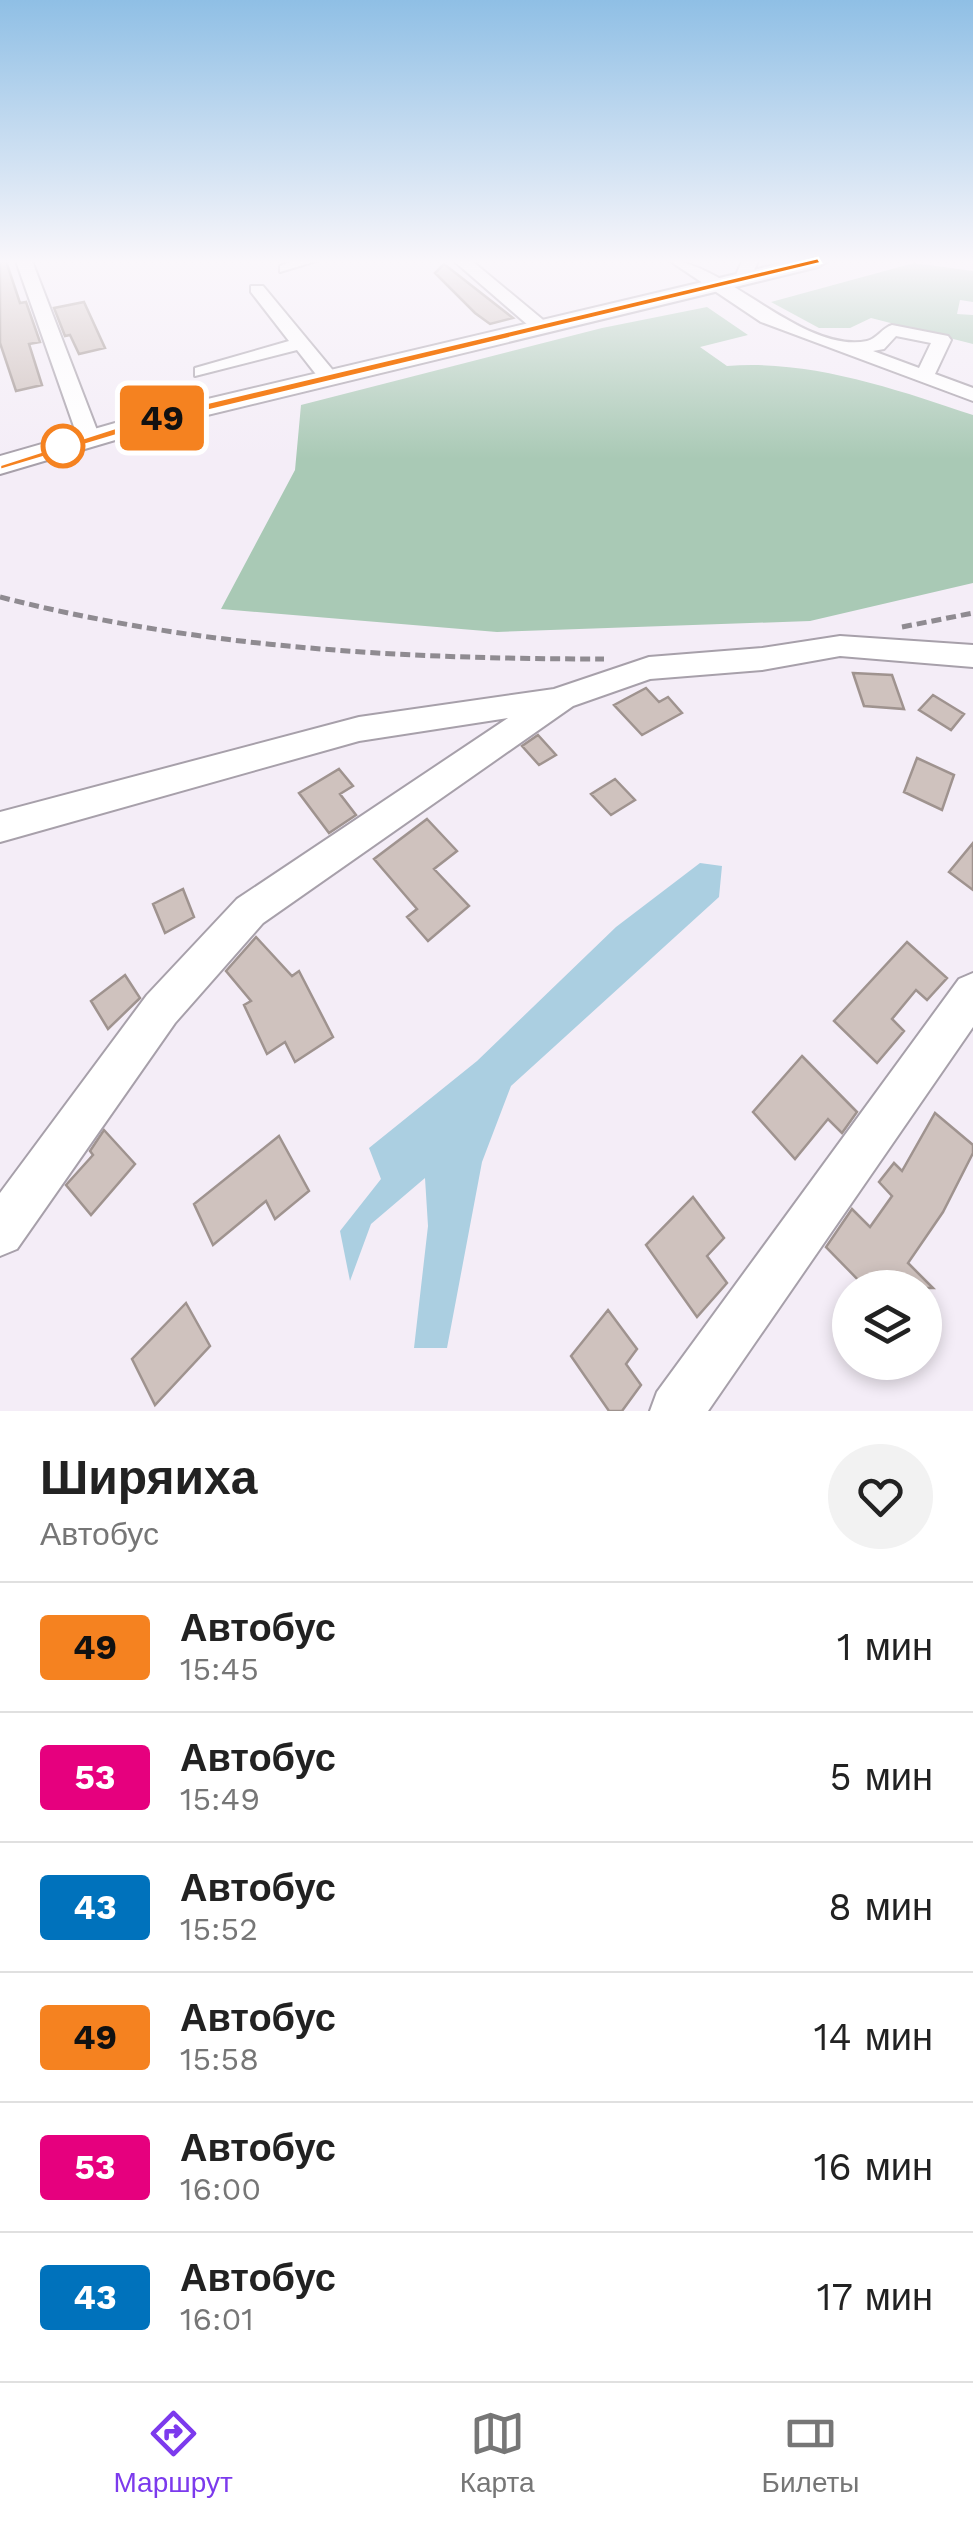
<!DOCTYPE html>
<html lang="ru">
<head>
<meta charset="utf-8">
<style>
	body { margin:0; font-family:"Work Sans",sans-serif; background:#f2f2f2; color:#222; height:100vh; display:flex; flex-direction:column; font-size:38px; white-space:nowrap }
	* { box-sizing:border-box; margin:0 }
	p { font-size:32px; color:#767676 }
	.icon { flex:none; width:55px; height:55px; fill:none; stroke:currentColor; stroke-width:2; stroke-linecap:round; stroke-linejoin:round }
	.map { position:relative; height:1411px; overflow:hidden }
	.sheet { display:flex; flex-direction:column; background:#fff; flex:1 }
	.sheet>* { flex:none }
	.badge { padding:0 20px; border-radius:8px; font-size:35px; line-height:65px }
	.buttons { position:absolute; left:832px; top:1270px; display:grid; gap:20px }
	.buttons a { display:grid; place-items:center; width:110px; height:110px; border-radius:50%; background:#fff; box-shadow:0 5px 15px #0003; font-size:50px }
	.map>.badge { position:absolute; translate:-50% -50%; box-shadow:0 0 0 5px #fff }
	.round { display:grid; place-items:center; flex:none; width:105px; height:105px; border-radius:52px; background:#f2f2f2 }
	.head { display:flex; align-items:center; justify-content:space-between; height:170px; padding:0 40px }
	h1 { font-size:48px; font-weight:600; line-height:75px }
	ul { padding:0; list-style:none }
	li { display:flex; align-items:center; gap:30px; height:130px; padding:0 40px; border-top:2px solid #e0e0e0 }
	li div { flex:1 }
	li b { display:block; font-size:38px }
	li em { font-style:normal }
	li .badge { min-width:110px; font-weight:700; text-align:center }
	.menu { display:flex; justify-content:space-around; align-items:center; height:140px; border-top:2px solid #e0e0e0; background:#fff; font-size:28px; color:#767676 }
	.menu a { display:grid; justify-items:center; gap:5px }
	.menu .on { color:#7c3aed }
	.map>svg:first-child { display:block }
</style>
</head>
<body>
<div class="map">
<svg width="973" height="1411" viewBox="0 0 973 1411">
	<rect width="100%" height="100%" fill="#f4edf7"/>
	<path fill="#a9c9b5" d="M914 263 973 271V302L960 300 957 314 973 315V344L871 318 850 328H819L771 302Z
		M707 307 748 335 700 347 727 366C809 359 896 389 973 415V583L810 621 497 632 221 609 295 470 301 405 602 328Z"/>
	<path fill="#abcfe1" d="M700 863 722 866 719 897 511 1086 482 1162 447 1348H414L428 1226 425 1178 371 1224 350 1281 340 1231 381 1179 369 1148 477 1061 616 927Z"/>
	<path fill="#cfc2be" stroke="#9f938f" stroke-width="2.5" d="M0 261H6L20 303 26 302 40 342 29 344 42 385 16 391 0 343Z
		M444 264 513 318 490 324 475 313 435 273Z
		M84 302 105 348 79 354 70 335 65 336 54 308Z
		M853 673 892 675 904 709 864 706Z
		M646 688 659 702 668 697 682 713 642 735 614 705Z
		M933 695 964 714 951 730 919 710Z
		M538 735 556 755 539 765 522 746Z
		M917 758 954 775 942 810 904 792Z
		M339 769 353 786 340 794 356 815 329 833 299 793Z
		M615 779 635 800 611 815 591 794Z
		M427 819 457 851 434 869 469 906 428 941 407 917 417 909 374 859Z
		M973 843V890L949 872Z
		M183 889 194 917 165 933 153 904Z
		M256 937 292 976 299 971 333 1037 295 1062 285 1042 267 1054 244 1005 251 1001 226 971Z
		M907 942 947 978 927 1000 916 990 892 1019 904 1031 877 1063 834 1021Z
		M125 975 140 998 108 1029 91 1001Z
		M802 1056 857 1112 842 1133 828 1119 795 1159 753 1112Z
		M935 1113 973 1145V1153L943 1212 908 1263 933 1288H866L826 1247 852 1209 870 1227 892 1196 879 1182 894 1163 902 1171Z
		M104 1130 135 1164 91 1215 66 1185 93 1155 90 1151Z
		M279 1136 309 1191 275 1219 266 1201 213 1245 194 1204Z
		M693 1197 724 1238 707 1256 727 1283 697 1317 646 1245Z
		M186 1303 210 1346 155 1405 132 1359Z
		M608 1310 637 1349 626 1364 641 1385 622 1411H609L571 1356Z"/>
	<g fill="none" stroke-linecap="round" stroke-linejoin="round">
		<g stroke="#a7a0aa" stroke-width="4">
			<path id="minor" d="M16 261H32L100 438 97 443H81L78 438Z
				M293 261H316L280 272V266Z
				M454 261H472L548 324V332H536Z
				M670 261C723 261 803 354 867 341 877 339 882 328 892 325L948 336 951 340 935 374 973 388V401L761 322ZM896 336 931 343 919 368 873 351 884 349Z
				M742 261H758L750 280 742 285 734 280Z
				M251 286H263L336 374V382H322L297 350 195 376V368L289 341 251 292Z
				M840 636 973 645V667L840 656 762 670 650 679 573 706 263 923 175 1023 17 1249 0 1256V1193L147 995 237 899 508 718 359 741 0 842V812L359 717 554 689 649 657 762 648Z
				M973 973V1027L708 1411H650L657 1392 959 979Z"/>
		</g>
		<g stroke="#a7a0aa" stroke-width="4">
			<path id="major" d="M791 261H828L818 267 166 425 0 474V456L157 411Z"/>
		</g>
		<path stroke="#8f8b91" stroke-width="5" stroke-dasharray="10 5" stroke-linecap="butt" d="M0 597C199 648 399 659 604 659
			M902 627 973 613"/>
		<use href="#minor" fill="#fff" fill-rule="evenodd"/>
		<use href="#major" fill="#fff" fill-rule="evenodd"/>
	</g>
	<linearGradient id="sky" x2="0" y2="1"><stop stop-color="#8fbfe5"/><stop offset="0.57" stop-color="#faf7fb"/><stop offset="1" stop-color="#faf7fb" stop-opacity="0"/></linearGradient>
	<rect width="973" height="459" fill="url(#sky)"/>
	<path fill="#f58220" stroke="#fff" stroke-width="2.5" d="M818 258 821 263 161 422 0 470V465L152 416Z"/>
	<circle fill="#fff" stroke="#f58220" stroke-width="5" cx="63" cy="446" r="20"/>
</svg>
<div class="buttons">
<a><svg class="icon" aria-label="layers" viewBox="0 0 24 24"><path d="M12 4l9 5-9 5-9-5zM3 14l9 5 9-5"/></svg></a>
</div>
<b class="badge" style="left:162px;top:418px;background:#f58220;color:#111">49</b>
</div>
<section class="sheet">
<div class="head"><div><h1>Ширяиха</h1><p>Автобус</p></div><a class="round"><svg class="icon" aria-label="heart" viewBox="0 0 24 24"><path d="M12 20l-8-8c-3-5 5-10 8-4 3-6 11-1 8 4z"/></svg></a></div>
<ul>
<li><span class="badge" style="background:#f58220;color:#111">49</span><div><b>Автобус</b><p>15:45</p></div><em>1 мин</em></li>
<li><span class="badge" style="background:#e6007e;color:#fff">53</span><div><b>Автобус</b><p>15:49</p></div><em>5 мин</em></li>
<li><span class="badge" style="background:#0072bc;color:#fff">43</span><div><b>Автобус</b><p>15:52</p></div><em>8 мин</em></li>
<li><span class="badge" style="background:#f58220;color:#111">49</span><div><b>Автобус</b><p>15:58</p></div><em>14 мин</em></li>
<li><span class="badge" style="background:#e6007e;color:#fff">53</span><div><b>Автобус</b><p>16:00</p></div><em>16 мин</em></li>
<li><span class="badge" style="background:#0072bc;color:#fff">43</span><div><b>Автобус</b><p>16:01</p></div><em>17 мин</em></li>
</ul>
</section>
<nav class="menu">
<a class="on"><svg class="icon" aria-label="directions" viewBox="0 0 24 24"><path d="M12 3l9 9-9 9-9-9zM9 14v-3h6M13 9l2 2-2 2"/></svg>Маршрут</a>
<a><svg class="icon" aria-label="map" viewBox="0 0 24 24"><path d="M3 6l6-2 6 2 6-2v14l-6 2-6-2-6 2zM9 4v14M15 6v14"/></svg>Карта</a>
<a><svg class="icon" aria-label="tickets" viewBox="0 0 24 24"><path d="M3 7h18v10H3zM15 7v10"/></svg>Билеты</a>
</nav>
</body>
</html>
